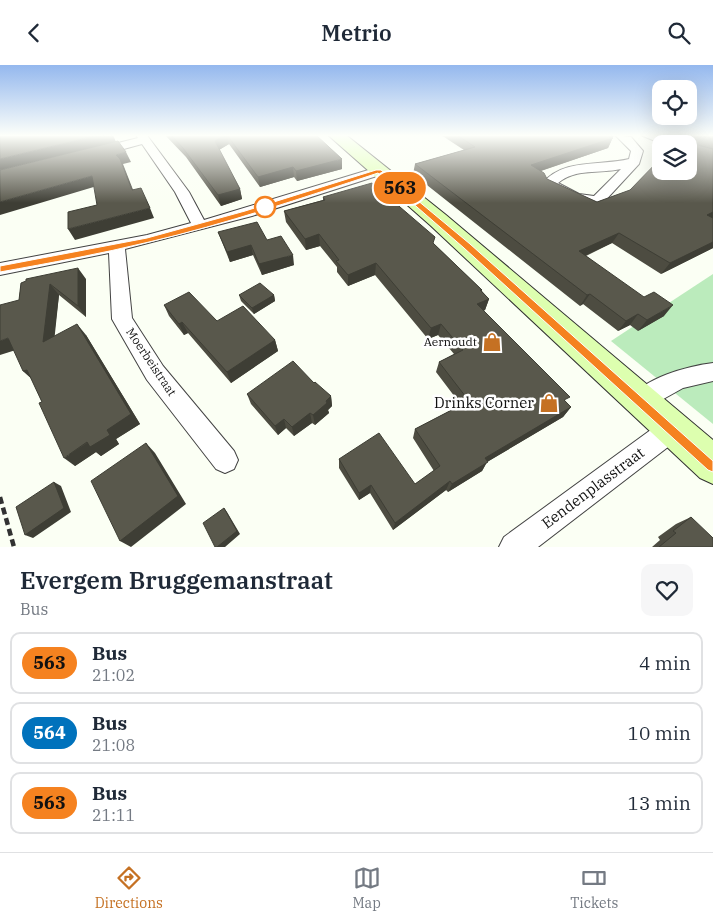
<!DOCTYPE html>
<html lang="en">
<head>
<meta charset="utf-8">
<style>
	body { margin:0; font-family:"IBM Plex Serif",serif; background:#f6f6f7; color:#1f2937; height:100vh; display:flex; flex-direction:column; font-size:19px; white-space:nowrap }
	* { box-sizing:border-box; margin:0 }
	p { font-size:16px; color:#747a83 }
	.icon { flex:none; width:28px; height:28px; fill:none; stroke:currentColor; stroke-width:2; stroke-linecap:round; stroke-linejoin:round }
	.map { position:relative; height:482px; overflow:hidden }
	.details { display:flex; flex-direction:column; background:#fff; flex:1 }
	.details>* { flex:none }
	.badge { padding:0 10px; border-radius:16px; font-size:18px; line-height:32px }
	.fabs { position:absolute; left:652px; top:15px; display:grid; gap:10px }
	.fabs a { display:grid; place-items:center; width:45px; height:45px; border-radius:10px; background:#fff; box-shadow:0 5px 20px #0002; font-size:25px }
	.map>.badge { position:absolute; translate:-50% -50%; box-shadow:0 0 0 2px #fff }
	.round { display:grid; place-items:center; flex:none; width:52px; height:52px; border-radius:10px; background:#f6f6f7 }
	.overview { display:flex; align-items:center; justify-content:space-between; height:85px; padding:0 20px }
	h1 { font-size:24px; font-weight:600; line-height:38px }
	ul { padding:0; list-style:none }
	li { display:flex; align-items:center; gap:15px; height:62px; margin:0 10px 8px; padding:0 10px; border:2px solid #e0e1e3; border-radius:10px }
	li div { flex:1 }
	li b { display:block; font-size:19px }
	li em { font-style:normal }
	li .badge { min-width:55px; font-weight:700; text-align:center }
	header { display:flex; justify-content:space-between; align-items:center; height:65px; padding:0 20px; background:#fff; font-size:22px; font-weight:600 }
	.dock { display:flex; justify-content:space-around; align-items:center; height:70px; border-top:1px solid #e0e1e3; background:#fff; font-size:14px; color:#747a83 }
	.dock a { display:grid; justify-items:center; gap:2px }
	.dock .on { color:#c57123 }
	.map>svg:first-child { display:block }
</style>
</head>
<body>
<header><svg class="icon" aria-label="back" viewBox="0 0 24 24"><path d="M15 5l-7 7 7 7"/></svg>Metrio<svg class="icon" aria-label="search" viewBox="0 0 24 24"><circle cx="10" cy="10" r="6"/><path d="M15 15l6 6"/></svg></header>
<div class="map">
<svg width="713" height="482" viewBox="0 0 713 482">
	<rect width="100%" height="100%" fill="#fbfff4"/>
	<path fill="#bbebbc" d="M713 209V359L611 276Z"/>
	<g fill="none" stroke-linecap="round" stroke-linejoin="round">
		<g stroke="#434343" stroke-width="2">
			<path id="street" d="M136 70H147L149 73 189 127 204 155 375 103 379 102 385 106 383 109 252 151 125 184 132 253 163 301 234 386 238 395 234 404 225 408 216 404 147 315 112 254 109 188 0 210V198L147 170 191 158 175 127 142 79 98 91 92 87 94 84 138 73Z
				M615 70 631 72 643 86 639 99 602 139C582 144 561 131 544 122L542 119C562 93 601 101 629 94L631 86ZM621 104 594 131 579 129 558 118C576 103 599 109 621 104Z
				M641 70H659L680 79H662Z
				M713 298V316L683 323 642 346 634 343 630 336C641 313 689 301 713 298Z
				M672 353 681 356 684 364 681 372 538 482H499L504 472 663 356Z"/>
		</g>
		<g stroke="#323232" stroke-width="2">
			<path id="secondary" d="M328 70H346L446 150 713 375V419L700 413 430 160Z"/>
		</g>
		<path stroke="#323232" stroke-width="4.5" stroke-dasharray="7 4" stroke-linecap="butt" d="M0 432 14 482"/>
		<use href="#street" fill="#fff" fill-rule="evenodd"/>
		<use href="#secondary" fill="#ddffaf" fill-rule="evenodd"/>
	</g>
	<path fill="#4d4c41" d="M165 70H316L342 104 297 116 294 112 260 122 229 79 219 85 240 124 242 134 221 141 186 92Z
		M441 70H614L608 83 541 106 547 114 597 137 630 125 681 73 674 70H713V183L661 209 612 178 586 191 664 251 638 266 630 260 618 266 583 239 580 241 413 109 415 99 464 85Z
		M323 132 434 179 482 225V226L489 234 485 245 483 246 571 342 563 352 487 397 482 406 448 427 446 425 393 465 370 428 359 435 339 403V394L415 419 434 406 413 373 415 364 461 340 436 307 439 297 454 289 438 270 428 274 375 210 348 221 337 207V202L320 181 306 185 286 157 284 146 323 135Z
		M218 167 267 175 294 200 262 210 253 190 230 197Z
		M86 214V252L59 230 54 271 86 270 140 359 116 374 119 379 101 391 96 387 75 401 42 337 31 313 23 306 19 235 21 218Z
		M239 230H274L275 236 254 249 241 236Z
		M164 240 275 275 278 286 231 318 188 268 184 270 169 251Z
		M314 318 331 331 332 341 328 345 329 348 315 360 312 358 294 371 286 363 278 370 251 339 247 329Z
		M691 452 713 482H652L660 475 658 472 676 459Z"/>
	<path fill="#3e3e35" d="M99 70H113L116 77 0 105V94Z
		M225 70H227L229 79 217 86 215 76Z
		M612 70H614L608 83 528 110 531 100Z
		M126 87 131 97 123 99 137 135 116 90Z
		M342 94V104L297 116 296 106Z
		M293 102 294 112 260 122 258 112Z
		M92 111 97 121 0 150V137Z
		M240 124 242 134 221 141 218 130Z
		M150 143 154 153 75 175 68 164Z
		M713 147V154L707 150Z
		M619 168 612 178 573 196 579 186Z
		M319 169 320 181 306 185 305 174Z
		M713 177V183L661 209 670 198Z
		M251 180 253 190 230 197 227 187Z
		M293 190 294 200 262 210 259 199Z
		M376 198 375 210 348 221V210Z
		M78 203 86 214V252L78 241Z
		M50 219 59 230 53 287 43 277Z
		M590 229 583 239 580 241 587 230Z
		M274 230 275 236 254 249 252 243Z
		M489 234 485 245 473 250 477 239Z
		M673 240 664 251 638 266 647 255Z
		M638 249 630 260 618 266 626 256Z
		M182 257 188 268 184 270 179 259Z
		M77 259 86 270 140 359 116 374 119 379 101 391 96 387 75 401 64 393 107 365Z
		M441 259 438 270 428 274 431 263Z
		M8 273 19 284 0 290V276Z
		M275 275 278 286 231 318 227 307Z
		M27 305 35 317 23 306Z
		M331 331 332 341 328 345 329 348 315 360 313 350Z
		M571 342 563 352 487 397 482 406 448 427 452 419 485 393Z
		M310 348 312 358 294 371 292 362Z
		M284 354 286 363 278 370 275 361Z
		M146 378 155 388 186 439 131 482 120 476Z
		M450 416 446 425 393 465 395 458Z
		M54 417 61 421 71 447 33 473 25 470Z
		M371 420 370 428 359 435V428Z
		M224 443 227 447 240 469 225 482H217Z"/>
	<path fill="#59584c" stroke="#3e3e35" d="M0 70H99L0 94Z
		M171 70H225L215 76 240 124 218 130 183 83Z
		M227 70H316L342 94 296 106 293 102 258 112Z
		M457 70H612L609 72 613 73 531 100 544 108 547 114 597 137 630 125 661 93V106H689V79H675L682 71 694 70V79L713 84V147L707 150 713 153V177L670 198 619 168 579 186 644 232 654 227 673 240 647 255 638 249 626 256 590 229 587 230 415 99 475 82Z
		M701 70H713V74Z
		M118 76 126 87 116 90 120 94 132 125 141 123 150 143 68 164V147L97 140 92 111 0 137V105Z
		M372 118 435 172 433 178 482 225H480L489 234 477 239 570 332 564 335 571 342 485 393 488 397 452 419 450 416 395 458 371 420 359 428 339 394 379 368 415 419 440 401 415 364 469 336 439 297 463 285 441 259 431 263 376 198 348 210 336 196 339 195 319 169 305 174 284 146 325 135 323 132Z
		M257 157 267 175 281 171 293 190 259 199 251 180 227 187 218 167Z
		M78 203V241L50 219 43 277 77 259 131 349 107 365 110 370 90 382 87 377 64 393 39 338 42 337 27 305 23 306 8 273 0 276V240L19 235 21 218 26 216V214Z
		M260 218 274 230 252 243 239 230Z
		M189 227 217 256 243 241 275 275 227 307 182 257 179 259 164 240Z
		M293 296 314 318 315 317 331 331 326 336 327 338 313 350 310 348 292 362 284 354 275 361 247 329Z
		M146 378 178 431 120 476 91 416Z
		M54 417 64 443 25 470 16 442Z
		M224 443 237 466 217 482H215L203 458Z
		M691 452 713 473V482H659L676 468 673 466Z"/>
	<linearGradient id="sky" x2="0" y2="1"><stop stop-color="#94b8ee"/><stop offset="0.51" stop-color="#fdfffa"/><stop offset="1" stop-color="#fdfffa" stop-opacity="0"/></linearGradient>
	<rect width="713" height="138" fill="url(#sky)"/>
	<path fill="#f58220" stroke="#fff" d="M376 105H381L470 179 713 396V407L708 405 464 183 378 108C302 133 226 159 149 177 100 189 50 198 0 207V201L147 173 245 146Z"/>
	<defs>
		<g id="shop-bare" transform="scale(1.5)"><path d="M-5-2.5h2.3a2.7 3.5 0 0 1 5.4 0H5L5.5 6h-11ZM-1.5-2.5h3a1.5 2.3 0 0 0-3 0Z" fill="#c57123" stroke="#fff" stroke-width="2.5" paint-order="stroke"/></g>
	</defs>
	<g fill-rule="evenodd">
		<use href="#shop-bare" x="492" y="277"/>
		<use href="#shop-bare" x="549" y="338"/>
	</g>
	<circle fill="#fff" stroke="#f58220" stroke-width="2.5" cx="265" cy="142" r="10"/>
	<g text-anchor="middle" stroke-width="5" stroke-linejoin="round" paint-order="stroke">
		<g font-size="12" fill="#101010" stroke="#fff" text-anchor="end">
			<text x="477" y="281">Aernoudt</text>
		</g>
		<g font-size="12" fill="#101010" stroke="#fff">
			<text transform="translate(151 297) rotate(56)" y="4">Moerbeistraat</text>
		</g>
		<g font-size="15" fill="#101010" stroke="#fff" text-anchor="end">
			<text x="534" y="343">Drinks Corner</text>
		</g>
		<g font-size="15" fill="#101010" stroke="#fff">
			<text transform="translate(593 423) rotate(-37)" y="5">Eendenplasstraat</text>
		</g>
	</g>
</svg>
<div class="fabs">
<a><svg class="icon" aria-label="locate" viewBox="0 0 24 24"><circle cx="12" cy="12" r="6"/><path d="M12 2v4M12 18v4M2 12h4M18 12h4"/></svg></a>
<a><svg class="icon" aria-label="layers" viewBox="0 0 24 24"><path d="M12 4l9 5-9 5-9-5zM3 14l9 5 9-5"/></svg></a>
</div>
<b class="badge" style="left:400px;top:123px;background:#f58220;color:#111">563</b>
</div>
<section class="details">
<div class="overview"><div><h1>Evergem Bruggemanstraat</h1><p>Bus</p></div><a class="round"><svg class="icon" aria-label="heart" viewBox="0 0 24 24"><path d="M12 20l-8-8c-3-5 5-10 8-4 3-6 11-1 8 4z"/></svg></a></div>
<ul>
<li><span class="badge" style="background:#f58220;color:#111">563</span><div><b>Bus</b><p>21:02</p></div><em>4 min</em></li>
<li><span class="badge" style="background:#0072bc;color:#fff">564</span><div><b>Bus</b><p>21:08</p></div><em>10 min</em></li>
<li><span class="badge" style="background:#f58220;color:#111">563</span><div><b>Bus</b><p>21:11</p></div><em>13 min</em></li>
</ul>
</section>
<nav class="dock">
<a class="on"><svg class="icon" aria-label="directions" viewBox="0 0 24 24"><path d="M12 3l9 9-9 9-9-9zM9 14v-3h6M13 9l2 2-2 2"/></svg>Directions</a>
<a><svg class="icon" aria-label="map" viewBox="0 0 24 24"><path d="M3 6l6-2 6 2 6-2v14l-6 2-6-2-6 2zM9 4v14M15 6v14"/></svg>Map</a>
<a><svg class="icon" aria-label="tickets" viewBox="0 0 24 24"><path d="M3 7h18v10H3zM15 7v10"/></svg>Tickets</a>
</nav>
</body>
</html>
